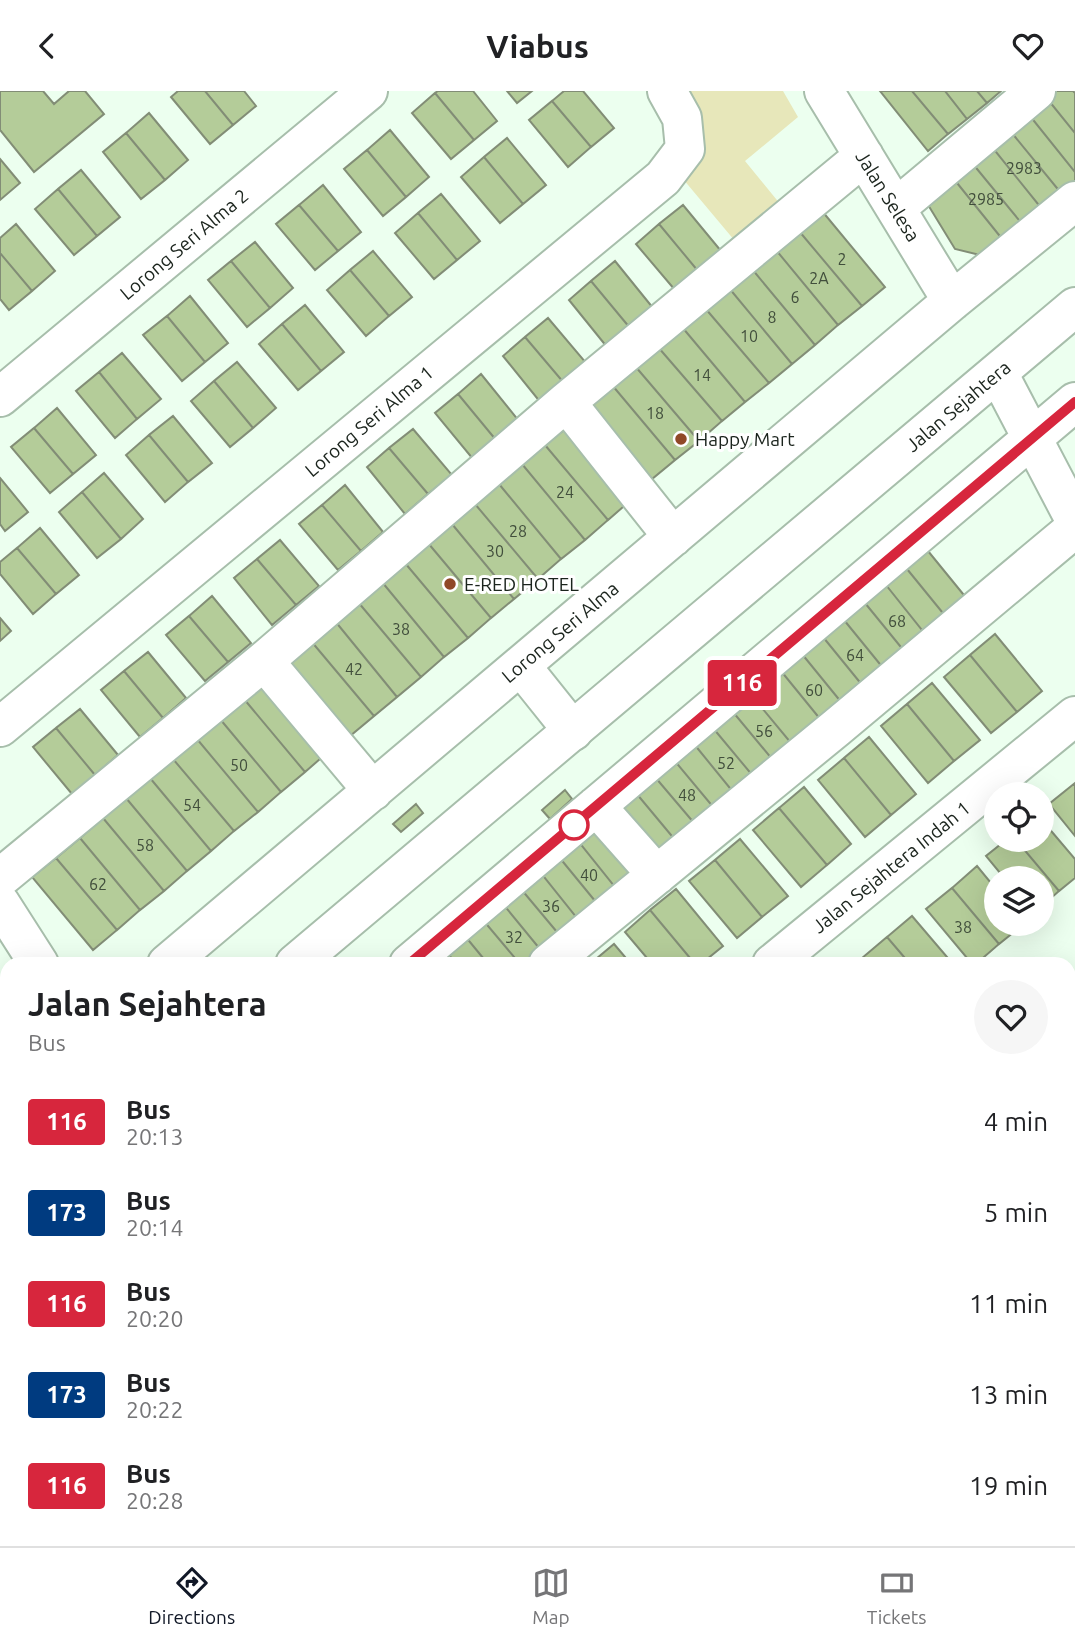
<!DOCTYPE html>
<html lang="en">
<head>
<meta charset="utf-8">
<style>
	body { margin:0; font-family:Ubuntu,sans-serif; background:#f6f6f6; color:#202124; height:100vh; display:flex; flex-direction:column; font-size:26px; white-space:nowrap }
	* { box-sizing:border-box; margin:0 }
	p { font-size:23px; color:#757577 }
	.icon { flex:none; width:38px; height:38px; fill:none; stroke:currentColor; stroke-width:2; stroke-linecap:round; stroke-linejoin:round }
	.map { position:relative; flex:1; overflow:hidden }
	.details { position:absolute; left:0px; top:866px; width:1076px; height:590px; display:flex; flex-direction:column; background:#fff; border-radius:21px 21px 0 0; box-shadow:0 7px 28px #0002 }
	.details>* { flex:none }
	.badge { padding:0 14px; border-radius:5px; font-size:24px; line-height:46px }
	.buttons { position:absolute; left:984px; top:691px; display:grid; gap:14px }
	.buttons a { display:grid; place-items:center; width:70px; height:70px; border-radius:50%; background:#fff; box-shadow:0 7px 28px #0002; font-size:35px }
	.map>.badge { position:absolute; translate:-50% -50%; box-shadow:0 0 0 4px #fff }
	.round { display:grid; place-items:center; flex:none; width:74px; height:74px; border-radius:37px; background:#f6f6f6 }
	.summary { display:flex; align-items:center; justify-content:space-between; height:119px; padding:0 28px }
	h1 { font-size:33px; font-weight:600; line-height:52px }
	ul { padding:0; list-style:none }
	li { display:flex; align-items:center; gap:21px; height:91px; padding:0 28px }
	li div { flex:1 }
	li b { display:block; font-size:26px }
	li em { font-style:normal }
	li .badge { min-width:77px; font-weight:700; text-align:center }
	header { display:flex; justify-content:space-between; align-items:center; height:91px; padding:0 28px; background:#fff; font-size:32px; font-weight:600 }
	.tabs { display:flex; justify-content:space-around; align-items:center; height:98px; border-top:2px solid #e0e0e0; background:#fff; font-size:19px; color:#757577 }
	.tabs a { display:grid; justify-items:center; gap:4px }
	.tabs .current { color:#111827 }
	.map>svg:first-child { display:block }
</style>
</head>
<body>
<header><svg class="icon" aria-label="back" viewBox="0 0 24 24"><path d="M15 5l-7 7 7 7"/></svg>Viabus<svg class="icon" aria-label="heart" viewBox="0 0 24 24"><path d="M12 20l-8-8c-3-5 5-10 8-4 3-6 11-1 8 4z"/></svg></header>
<div class="map">
<svg width="1075" height="1455" viewBox="0 0 1075 1455">
	<rect width="100%" height="100%" fill="#ecffef"/>
	<path fill="#e7e7ba" d="M685 0H783L798 26 745 70 785 119 740 156 683 88Z"/>
	<path fill="#b4cc99" stroke="#828d76" stroke-width="2" d="M0 0H43L54 13 69 0H85L104 23 34 81 0 39Z
		M178 0H205L233 34 210 53 171 6Z
		M205 0H244L256 15 233 34Z
		M438 0H473L497 30 474 49 435 2Z
		M507 0H532L517 12Z
		M564 0H583L614 37 591 56 552 10Z
		M880 0H912L948 43 928 60Z
		M912 0H945L967 28 948 43Z
		M945 0H977L987 12 967 28Z
		M977 0H1001L987 12Z
		M1050 0H1073L1075 2V42L1045 5Z
		M435 2 474 49 451 68 412 22Z
		M1045 5 1075 42V81L1026 20Z
		M552 10 591 56 568 76 529 29Z
		M1026 20 1075 81V91L1061 102 1007 36Z
		M149 22 188 69 165 89 126 42Z
		M1007 36 1061 102 1042 118 988 51Z
		M390 39 429 86 406 106 367 59Z
		M126 42 165 89 141 108 103 61Z
		M507 47 546 94 523 113 484 66Z
		M988 51 1042 118 1023 134 968 67Z
		M367 59 406 106 383 125 344 78Z
		M484 66 523 113 500 132 461 86Z
		M968 67 1023 134 1003 149 949 82Z
		M0 68 20 92 0 109Z
		M81 79 120 126 97 145 58 98Z
		M949 82 1003 149 984 165 955 158 922 104Z
		M323 94 361 141 338 160 299 114Z
		M58 98 97 145 74 164 35 118Z
		M441 103 480 150 457 169 418 122Z
		M299 114 338 160 315 179 276 133Z
		M683 114 721 160 698 180 659 133Z
		M822 120 885 196 862 215 799 140Z
		M418 122 457 169 434 188 395 142Z
		M16 133 55 180 32 200 0 162V147Z
		M659 133 698 180 675 199 636 153Z
		M799 140 862 215 838 234 776 159Z
		M255 151 293 197 270 217 231 170Z
		M776 159 838 234 815 254 752 178Z
		M373 160 412 206 389 225 350 179Z
		M0 162 32 200 9 219 0 208Z
		M231 170 270 217 247 236 208 189Z
		M615 170 653 217 630 237 591 190Z
		M752 178 815 254 792 273 729 197Z
		M350 179 389 225 366 245 327 199Z
		M591 190 630 237 607 256 569 209Z
		M729 197 792 273 769 292 705 217Z
		M190 205 228 252 205 271 167 225Z
		M305 214 344 261 321 280 282 233Z
		M705 217 769 292 745 311 682 236Z
		M167 225 205 271 182 290 143 244Z
		M548 227 587 273 564 292 525 246Z
		M282 233 321 280 298 299 259 253Z
		M682 236 745 311 722 330 658 256Z
		M525 246 564 292 541 312 503 265Z
		M658 256 722 330 699 350 635 275Z
		M122 262 161 308 137 328 99 281Z
		M237 271 276 317 253 337 214 290Z
		M635 275 699 350 675 369 612 294Z
		M99 281 137 328 115 347 76 300Z
		M481 283 519 330 496 349 458 303Z
		M214 290 253 337 230 356 191 310Z
		M612 294 675 369 652 388 588 313Z
		M458 303 496 349 473 368 435 322Z
		M57 317 96 364 73 383 34 337Z
		M173 325 212 372 188 391 149 344Z
		M569 335 631 409 608 429 545 354Z
		M34 337 73 383 50 402 11 356Z
		M413 338 452 384 428 403 389 357Z
		M149 344 188 391 165 411 126 364Z
		M545 354 608 429 585 449 522 373Z
		M389 357 428 403 405 423 367 376Z
		M522 373 585 449 561 468 499 393Z
		M104 382 143 428 121 448 82 401Z
		M0 387 28 421 5 440 0 433Z
		M499 393 561 468 538 488 475 413Z
		M345 394 383 441 361 460 322 414Z
		M82 401 121 448 97 467 59 421Z
		M475 413 538 488 514 508 452 433Z
		M322 414 361 460 338 479 299 433Z
		M452 433 514 508 491 527 428 452Z
		M40 437 79 484 56 503 17 457Z
		M280 449 319 495 296 514 257 468Z
		M428 452 491 527 468 547 405 472Z
		M17 457 56 503 33 523 0 483V471Z
		M928 460 972 514 951 532 907 478Z
		M257 468 296 514 272 534 234 487Z
		M405 472 468 547 444 566 382 491Z
		M907 478 951 532 930 549 886 494Z
		M382 491 444 566 421 586 358 511Z
		M886 494 930 549 909 566 865 512Z
		M212 505 251 552 228 571 189 525Z
		M358 511 421 586 397 606 335 530Z
		M865 512 909 566 888 583 844 529Z
		M189 525 228 571 205 590 166 544Z
		M0 527 11 540 0 550Z
		M844 529 888 583 867 600 823 546Z
		M335 530 397 606 374 625 311 550Z
		M995 543 1042 600 1017 621 970 564Z
		M823 546 867 600 846 617 802 563Z
		M311 550 374 625 350 645 288 569Z
		M148 561 186 607 163 627 124 580Z
		M802 563 846 617 825 634 781 580Z
		M970 564 1017 621 991 642 944 586Z
		M124 580 163 627 140 646 101 599Z
		M781 580 825 634 796 658 752 605Z
		M267 588 328 661 305 681 244 608Z
		M932 592 980 649 954 670 907 613Z
		M752 605 796 658 777 674 733 621Z
		M244 608 305 681 281 701 220 628Z
		M907 613 954 670 928 692 881 635Z
		M80 618 118 664 95 684 56 637Z
		M733 621 777 674 758 691 713 637Z
		M220 628 281 701 258 721 197 648Z
		M56 637 95 684 72 703 33 656Z
		M713 637 758 691 738 707 694 653Z
		M869 646 916 703 891 724 844 667Z
		M197 648 258 721 234 740 173 668Z
		M694 653 738 707 719 723 674 669Z
		M844 667 891 724 865 746 818 689Z
		M173 668 234 740 211 760 150 687Z
		M674 669 719 723 700 739 655 686Z
		M655 686 700 739 681 756 636 702Z
		M150 687 211 760 187 780 126 707Z
		M1075 692V745L1049 713Z
		M804 696 851 753 827 774 779 717Z
		M565 699 572 708 550 728 542 719Z
		M636 702 681 756 655 764 617 718Z
		M126 707 187 780 164 800 103 727Z
		M416 713 423 722 401 741 393 733Z
		M779 717 827 774 801 796 753 739Z
		M103 727 164 800 140 819 80 747Z
		M1041 728 1075 768V787L1059 800 1016 749H1041Z
		M597 735 633 779 619 801 579 751Z
		M80 747 140 819 117 839 56 767Z
		M740 748 788 805 762 826 715 769Z
		M1006 749H1016L1059 800 1041 816V788H1005L986 765Z
		M579 751 619 801 600 816 559 766Z
		M559 766 600 816 581 832 541 782Z
		M56 767 117 839 93 859 32 786Z
		M715 769 762 826 737 847 689 790Z
		M977 775 996 798V833H1024L999 853 952 797Z
		M541 782 581 832 562 847 521 798Z
		M952 797 999 853 976 873H972L926 818Z
		M521 798 562 847 544 863 503 813Z
		M676 798 723 855 701 873H695L650 819Z
		M503 813 544 863 531 873H520L483 829Z
		M650 819 695 873H652L625 841Z
		M912 825 953 873H910L887 846Z
		M483 829 520 873H488L465 845Z
		M465 845 488 873H456L446 860Z
		M887 846 910 873H867L862 867Z
		M614 853 631 873H590Z
		M446 860 456 873H430Z
		M1075 898V921L1069 914V903Z
		M1069 945 1075 951V970L1069 974Z
		M1075 1074V1092L1069 1085V1079Z
		M1069 1112 1075 1119V1170L1069 1163Z
		M1069 1163 1075 1170V1190L1069 1195Z
		M7 1237V1261L0 1252V1243Z
		M0 1252 7 1261V1299L0 1290Z
		M0 1290 7 1299 6 1334 0 1327Z
		M1075 1308V1346L1069 1337V1313Z
		M1069 1337 1075 1346V1420L1069 1412Z
		M0 1366 7 1375V1417L0 1408Z
		M0 1408 7 1417V1449H8L4 1453 0 1448Z
		M66 1449H90L95 1455H61L60 1454Z
		M90 1449H120L125 1455H95Z
		M120 1449H152L157 1455H125Z
		M152 1449H178L171 1455H157Z
		M215 1449H248L253 1455H220Z
		M248 1449H280L285 1455H253Z
		M280 1449H316L315 1453 312 1455H285Z
		M602 1449H627L631 1455H595Z
		M647 1449H688L693 1455H652Z
		M688 1449H728L733 1455H693Z
		M828 1449H842L846 1455H820Z
		M899 1449H966L970 1455H903Z"/>
	<g fill="none" stroke-linecap="round" stroke-linejoin="round">
		<g stroke="#a7beab" stroke-width="42">
			<path id="minor" d="M824 0 952 210
				M896 117 1036 0
				M998 282 1075 429
				M0 306 368 0
				M566 311 673 446
				M264 570 373 700
				M521 575 573 640
				M0 636 663 87 685 58 682 27 667 0
				M596 715 657 784
				M0 787 264 570 566 311 864 65
				M0 812 39 873
				M167 873 952 210 1075 110
				M409 873 1075 311
				M548 873 836 637 1075 437
				M772 873 1075 625
				M0 912 7 923
				M1069 1019 1075 1014
				M0 1043 7 1037
				M0 1218 7 1212
				M1069 1295 1075 1291
				M0 1355 7 1349
				M376 1449 380 1455
				M28 1455 35 1449
				M187 1455 194 1449
				M333 1455 340 1449
				M520 1455 528 1449
				M868 1455 876 1449"/>
		</g>
		<g stroke="#a7beab" stroke-width="42">
			<path id="major" d="M295 873 1075 216
				M0 1121 7 1115"/>
		</g>
		<use href="#minor" stroke="#fff" stroke-width="38"/>
		<use href="#major" stroke="#fff" stroke-width="38"/>
	</g>
	<g fill="none" stroke-linecap="round" stroke-linejoin="round">
		<g stroke="#fff" stroke-width="16">
			<path id="line" d="M409 873 1075 311"/>
		</g>
		<use href="#line" stroke="#d7263d" stroke-width="10"/>
	</g>
	<g fill="#904827" stroke="#fff" stroke-width="2.5">
		<circle cx="681" cy="348" r="7"/>
		<circle cx="450" cy="493" r="7"/>
	</g>
	<circle fill="#fff" stroke="#d7263d" stroke-width="3.5" cx="574" cy="734" r="14"/>
	<g text-anchor="middle" stroke-width="6" stroke-linejoin="round" paint-order="stroke">
		<g font-size="16" fill="#414e3c">
			<text x="1024" y="83">2983</text>
			<text x="986" y="114">2985</text>
			<text x="842" y="174">2</text>
			<text x="819" y="193">2A</text>
			<text x="795" y="212">6</text>
			<text x="772" y="232">8</text>
			<text x="749" y="251">10</text>
			<text x="702" y="290">14</text>
			<text x="655" y="328">18</text>
			<text x="565" y="407">24</text>
			<text x="518" y="446">28</text>
			<text x="495" y="466">30</text>
			<text x="897" y="536">68</text>
			<text x="401" y="544">38</text>
			<text x="855" y="570">64</text>
			<text x="354" y="584">42</text>
			<text x="814" y="605">60</text>
			<text x="764" y="646">56</text>
			<text x="726" y="678">52</text>
			<text x="239" y="680">50</text>
			<text x="687" y="710">48</text>
			<text x="192" y="720">54</text>
			<text x="145" y="760">58</text>
			<text x="589" y="790">40</text>
			<text x="98" y="799">62</text>
			<text x="551" y="821">36</text>
			<text x="963" y="842">38</text>
			<text x="514" y="852">32</text>
		</g>
		<g font-size="19" fill="#1b241d" stroke="#fff">
			<text transform="translate(888 105) rotate(58)" y="7">Jalan Selesa</text>
			<text transform="translate(184 153) rotate(-40)" y="7">Lorong Seri Alma 2</text>
			<text transform="translate(958 315) rotate(-40)" y="7">Jalan Sejahtera</text>
			<text transform="translate(369 330) rotate(-40)" y="7">Lorong Seri Alma 1</text>
			<text transform="translate(560 541) rotate(-40)" y="7">Lorong Seri Alma</text>
			<text transform="translate(891 776) rotate(-39)" y="7">Jalan Sejahtera Indah 1</text>
		</g>
		<g font-size="19" fill="#1b241d" stroke="#fff" text-anchor="start">
			<text x="695" y="355">Happy Mart</text>
			<text x="464" y="500">E-RED HOTEL</text>
		</g>
	</g>
</svg>
<div class="buttons">
<a><svg class="icon" aria-label="locate" viewBox="0 0 24 24"><circle cx="12" cy="12" r="6"/><path d="M12 2v4M12 18v4M2 12h4M18 12h4"/></svg></a>
<a><svg class="icon" aria-label="layers" viewBox="0 0 24 24"><path d="M12 4l9 5-9 5-9-5zM3 14l9 5 9-5"/></svg></a>
</div>
<b class="badge" style="left:742px;top:592px;background:#d7263d;color:#fff">116</b>
<section class="details">
<div class="summary"><div><h1>Jalan Sejahtera</h1><p>Bus</p></div><a class="round"><svg class="icon" aria-label="heart" viewBox="0 0 24 24"><path d="M12 20l-8-8c-3-5 5-10 8-4 3-6 11-1 8 4z"/></svg></a></div>
<ul>
<li><span class="badge" style="background:#d7263d;color:#fff">116</span><div><b>Bus</b><p>20:13</p></div><em>4 min</em></li>
<li><span class="badge" style="background:#003b80;color:#fff">173</span><div><b>Bus</b><p>20:14</p></div><em>5 min</em></li>
<li><span class="badge" style="background:#d7263d;color:#fff">116</span><div><b>Bus</b><p>20:20</p></div><em>11 min</em></li>
<li><span class="badge" style="background:#003b80;color:#fff">173</span><div><b>Bus</b><p>20:22</p></div><em>13 min</em></li>
<li><span class="badge" style="background:#d7263d;color:#fff">116</span><div><b>Bus</b><p>20:28</p></div><em>19 min</em></li>
</ul>
</section>
</div>
<nav class="tabs">
<a class="current"><svg class="icon" aria-label="directions" viewBox="0 0 24 24"><path d="M12 3l9 9-9 9-9-9zM9 14v-3h6M13 9l2 2-2 2"/></svg>Directions</a>
<a><svg class="icon" aria-label="map" viewBox="0 0 24 24"><path d="M3 6l6-2 6 2 6-2v14l-6 2-6-2-6 2zM9 4v14M15 6v14"/></svg>Map</a>
<a><svg class="icon" aria-label="tickets" viewBox="0 0 24 24"><path d="M3 7h18v10H3zM15 7v10"/></svg>Tickets</a>
</nav>
</body>
</html>
